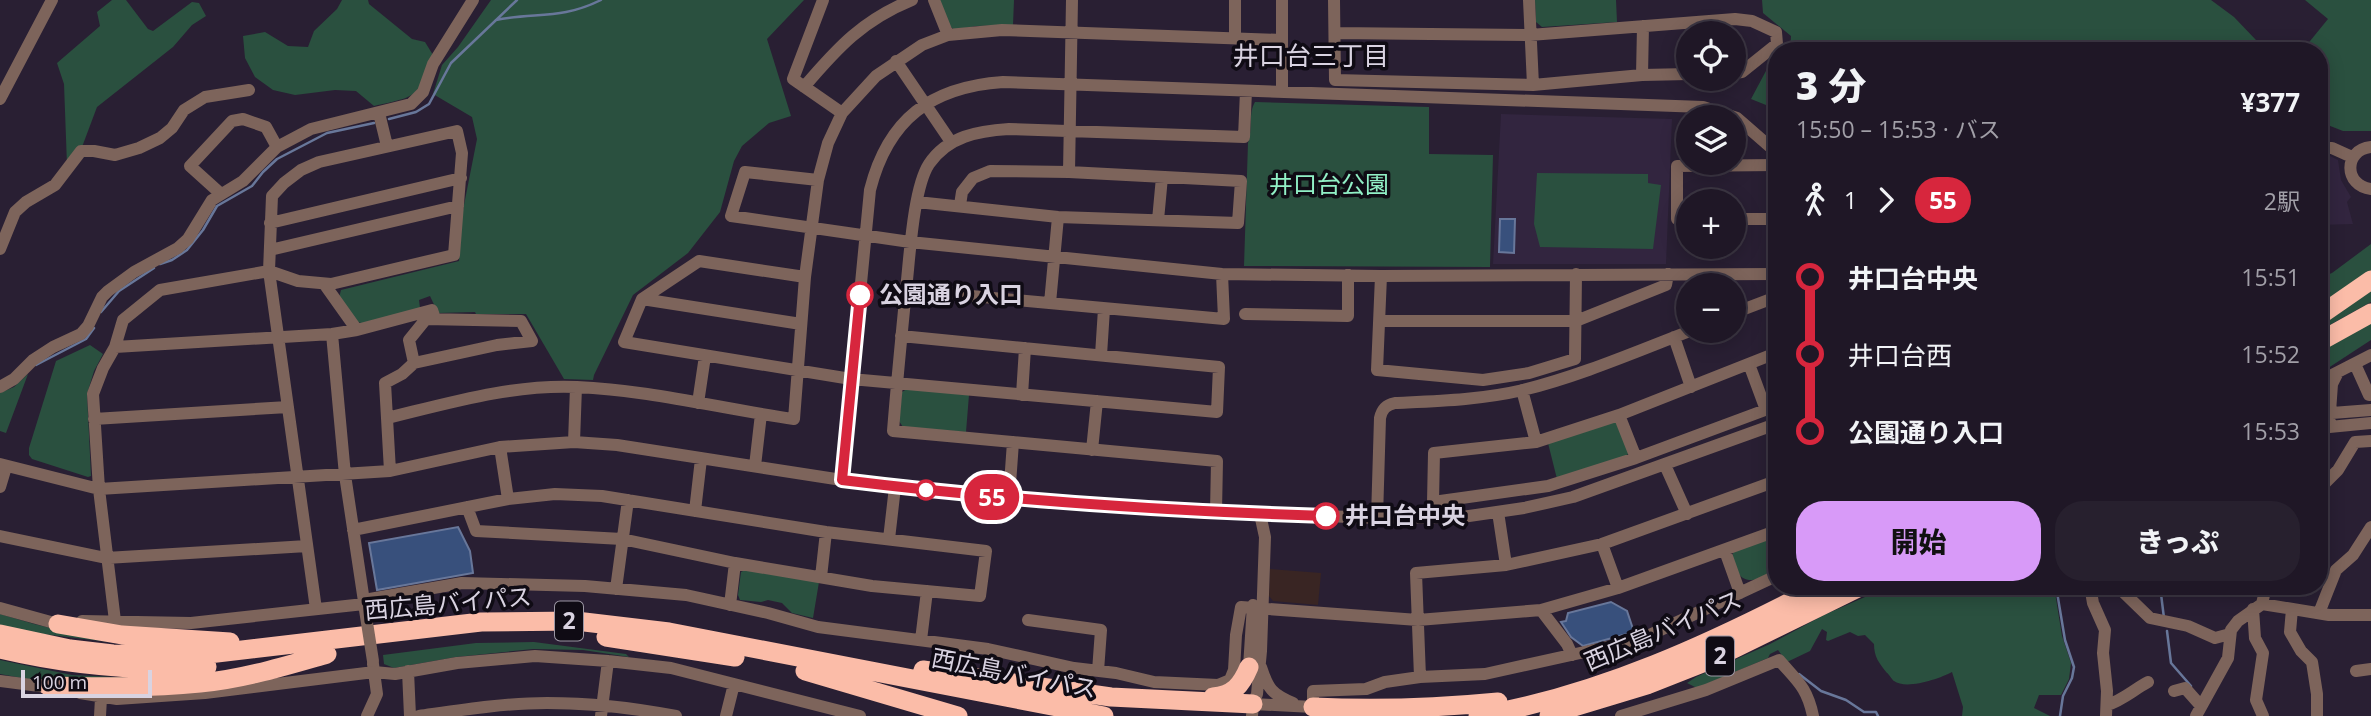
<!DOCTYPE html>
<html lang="ja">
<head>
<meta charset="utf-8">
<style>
	body { margin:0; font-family:"Open Sans","Noto Sans JP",sans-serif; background:#27202e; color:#f1f3f6; height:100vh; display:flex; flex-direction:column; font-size:26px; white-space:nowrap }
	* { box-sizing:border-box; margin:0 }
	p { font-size:23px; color:#a19fa7 }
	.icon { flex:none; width:38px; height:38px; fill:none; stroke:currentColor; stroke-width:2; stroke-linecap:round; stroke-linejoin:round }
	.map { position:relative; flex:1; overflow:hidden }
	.side { position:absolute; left:1768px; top:42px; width:560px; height:553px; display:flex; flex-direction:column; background:#1f1726; border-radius:28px; box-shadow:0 4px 18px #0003,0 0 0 2px #3c3643 }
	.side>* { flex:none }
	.badge { padding:0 14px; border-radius:23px; font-size:24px; line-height:46px }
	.fabs { position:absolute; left:1676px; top:21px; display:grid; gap:14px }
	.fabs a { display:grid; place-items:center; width:70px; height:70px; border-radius:50%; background:#1f1726; box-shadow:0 4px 18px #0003,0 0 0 2px #3c3643; font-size:35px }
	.scale { position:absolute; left:21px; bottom:18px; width:131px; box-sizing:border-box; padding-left:7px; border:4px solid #d9d3e1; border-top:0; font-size:19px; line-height:24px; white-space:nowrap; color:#d9d3e1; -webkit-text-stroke:5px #0f0b14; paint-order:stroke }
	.map>.badge { position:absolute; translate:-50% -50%; box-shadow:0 0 0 4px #fff }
	.legs { display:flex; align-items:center; gap:10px; height:77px; padding:0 28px; font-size:23px }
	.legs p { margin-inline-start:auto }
	.summary { display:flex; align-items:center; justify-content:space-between; height:119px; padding:0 28px }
	h1 { font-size:38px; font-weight:800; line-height:52px }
	.button { display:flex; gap:14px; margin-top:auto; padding:14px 28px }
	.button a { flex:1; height:80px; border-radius:28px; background:#d89af8; color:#111; font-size:28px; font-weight:800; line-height:80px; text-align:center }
	.button a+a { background:#27202e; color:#f1f3f6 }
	ul { padding:0 28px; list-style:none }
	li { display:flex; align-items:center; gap:24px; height:77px; font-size:26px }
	li i { display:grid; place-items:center; width:10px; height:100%; margin:0 9px; background:currentColor }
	li i::after { content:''; width:18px; height:18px; margin:-9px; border:5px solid; border-radius:50%; background:#1f1726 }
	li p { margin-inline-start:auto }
	li:first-child i { background:linear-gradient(#0000 50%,currentColor 0) }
	li:last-child i { background:linear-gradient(currentColor 50%,#0000 0) }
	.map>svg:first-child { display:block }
</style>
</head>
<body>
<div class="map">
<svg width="2371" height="716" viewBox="0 0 2371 716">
	<rect width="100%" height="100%" fill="#291f33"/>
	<path fill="#392523" d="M1270 569 1321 573 1318 605 1273 601 1269 596Z"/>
	<path fill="#32253f" d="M1501 114 1672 119 1666 264H1493Z
		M2328 155 2338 160 2341 180 2351 197 2347 202 2353 224 2319 225V156Z"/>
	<path fill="#2a503f" d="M112 0H126L148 29 153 31 192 2 199 3 206 16 192 25 173 47 97 107 82 147 67 165 64 84 57 63 100 26 97 12Z
		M342 0H368L369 4 412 39 425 42 433 55C417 98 419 96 374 106L356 91 335 90 295 95 273 90 255 77 245 58 243 36 265 32 288 46 308 47 314 31 337 9Z
		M491 0H804L767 39 791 116 769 123 742 146 734 161 720 212 688 253 633 295 594 375 593 380 564 379 526 314H476L475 312 438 313 430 296 419 300 420 308 364 324 358 322 339 298 341 290 459 261 462 215 477 139 472 117 433 94 442 65 458 47Z
		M940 0H1014L1013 25 976 26 955 30 949 26Z
		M1535 0H1616L1617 22 1542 27 1536 22Z
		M1762 0H2211L2234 17 2256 40 2257 51H1790L1791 36 1763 13Z
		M2305 0H2371V131H2343L2320 122 2319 51H2306V46L2328 19Z
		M1776 63V109L1751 99 1767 69Z
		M1255 102 1429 107V154L1493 155 1490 267 1244 266 1248 143C1253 130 1248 113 1255 102Z
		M1537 173 1648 174V183L1661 185 1653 249 1540 247 1534 224Z
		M2371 244V271L2319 307V278L2332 273Z
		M2371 289V302L2319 331V324Z
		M2371 320V340L2319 374V350Z
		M90 345 103 354 94 371 87 394 91 476 88 477 32 459 29 455V448L56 361Z
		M28 374 6 433 0 431V393L14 387Z
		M907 389 969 395 966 432 903 427 899 421 902 392Z
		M1614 421 1619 424 1629 452 1626 457 1557 479 1548 443Z
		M1776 536V572C1763 578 1744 588 1736 569 1733 563 1732 560 1733 552Z
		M745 570 819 582 813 618 792 613 782 603 768 600 761 602 740 600 738 595 741 572Z
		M1890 586H2054L2062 636 2071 663 2069 679 2061 695H2039L2034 708 2050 716H1962L1963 707 1952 672C1939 679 1906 690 1894 681 1893 681 1888 673 1887 673 1879 663 1874 657 1874 644L1865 635 1858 636 1850 632 1828 641 1826 640 1827 632 1822 629 1810 651 1787 662 1778 650 1770 654 1768 658 1697 688 1687 683 1696 677 1770 644 1824 615Z
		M0 614 34 624 109 642 35 633 0 625Z
		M534 642 626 654 629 657 583 650 533 649 456 657 394 668 384 664 383 655 476 643Z
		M0 660 72 675 156 679 33 680 0 674Z"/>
	<path fill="#38507c" stroke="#68779a" stroke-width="2" d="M1500 219H1515L1514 253 1499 252Z
		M458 527 470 551 473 573 377 590 369 543Z
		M1611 602 1627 611 1634 632 1583 646 1571 637 1561 622 1566 621 1568 613Z"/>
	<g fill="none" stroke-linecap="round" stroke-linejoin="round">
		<path stroke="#68779a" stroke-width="2.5" d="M496 20C536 12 561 20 601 0
			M389 119 416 112 429 104 451 63 517 0
			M160 264 172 260 187 250 203 230 217 206 252 186 263 172 277 159 327 133 374 123
			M101 312 119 291 154 268
			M36 365 86 339 94 328
			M2056 586 2065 640 2074 667 2072 678 2063 696 2060 716
			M2160 586 2164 618
			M2167 631 2171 663 2191 686
			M1799 674 1821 691 1846 700 1864 712H1876L1878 716"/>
		<path stroke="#7d645b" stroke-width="12" d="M823 0 793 79 842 113
			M934 0 948 35
			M1235 0V38
			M1282 0V92
			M1334 0 1335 80 1533 85 1642 75 1689 74
			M1529 0 1533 85
			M1335 33 1530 35 1735 19 1752 21 1776 32 1777 44 1742 72 1734 73
			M896 61 951 142
			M1642 75 1643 26
			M804 87C838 47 863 20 912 0
			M0 99 52 0
			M379 113 387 146
			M2371 147C2343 150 2344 186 2371 189
			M2319 148H2332L2352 157
			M1069 172 1072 0
			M818 180 745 172 731 216 910 242 1222 274 1381 276 1776 274
			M221 194 190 166 232 121 243 119 266 127 277 147
			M917 202 1058 217 1238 223 1241 181 1069 172 990 171 973 178 962 192 960 205
			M1689 219H1677V166L1776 165
			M1734 219H1776
			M1158 220 1162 177
			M270 223 461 178
			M0 249 15 212 26 202 55 185 81 151H94L115 155 139 148 160 138 172 128 184 110 205 97 249 90
			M270 250 458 206
			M1381 276 1377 370 1483 380 1529 373 1575 359 1576 274
			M805 277 699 261 642 299 624 342 851 379 1217 412 1219 367 901 336
			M325 285 357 330
			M906 290 1224 319 1222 274
			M642 299 801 324
			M1050 303 1058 217
			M1734 313 1776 297
			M1245 314 1348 316V275
			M1380 321H1576L1666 285 1668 274
			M332 334 345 475 365 608
			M1674 337 1691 387
			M115 347 332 334 357 330 432 310 435 319
			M1776 353 1619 415 1536 442 1434 453 1433 502 1548 486 1636 458 1776 406
			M1101 355 1104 309
			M1749 364 1766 410
			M2355 364 2369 395 2371 394
			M0 387 14 379 33 360 53 347 81 334 88 326 102 297 108 291 134 272 178 248 188 239 212 200 243 181 277 147 311 129 411 104 423 92 433 64 473 0
			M2319 388 2330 376 2371 355
			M1522 390 1536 442
			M1022 395 1025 348
			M698 403 705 356
			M2319 414 2371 410
			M1619 415 1636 458
			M387 418C449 403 513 384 577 387 650 390 722 409 794 419L805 277 818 180 828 143 842 113 876 76 922 45 948 35 1002 30 1282 40
			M94 419 288 407
			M2329 426 2332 384 2338 372
			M2319 428 2371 423
			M574 442 576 387
			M500 447 508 499
			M1092 450 1097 401
			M0 464 99 489 390 471 500 447 574 442 617 445 842 480 1009 498 1216 512 1377 518 1462 517 1524 508 1573 497 1776 424
			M1665 465 1687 514
			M755 466 761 414
			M390 471 385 383 402 374 414 363 409 340 426 319 521 321 532 341 497 345 414 363
			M842 480 870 190C888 119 931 87 1003 82L1703 107 1737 118 1776 152
			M0 487 6 467
			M2319 489 2338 470 2355 442 2371 441
			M1009 498 1013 442
			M695 511 701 459
			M1216 512 1217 461 893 431C897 380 902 330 907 280 910 251 914 187 929 164 948 136 978 131 1009 129L1244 137 1246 91
			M1498 512 1506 565
			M1377 518 1380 418C1382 409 1386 405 1395 403 1438 401 1480 400 1523 390 1580 376 1635 352 1690 331
			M353 530 508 499 555 494 602 496 826 532 986 551 980 596 872 586 735 563 622 539 476 531 467 507
			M0 536 106 558 307 546
			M889 539 895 487
			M1602 544 1618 588
			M1725 551 1740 593
			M821 577 826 532
			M2090 586 2093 603 2105 630 2103 653 2107 691 2106 716
			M2117 586 2150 618 2188 626 2215 638 2230 634
			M2091 588 2107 586
			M616 589 628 500
			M364 600 462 583 585 586 686 595 768 613 818 627 988 649 1074 668 1116 673 1154 682 1218 685 1230 680 1234 670 1236 635 1241 607 1418 620 1541 610 1618 588 1776 531
			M2262 604 2266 586
			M730 605 735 563
			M0 608 58 624 64 623
			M2253 609 2255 638 2263 653 2256 700 2263 716
			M2292 609 2290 632 2301 651 2312 662 2317 694V716
			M1541 610 1567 644 1572 655
			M2319 613 2336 570 2353 555 2371 527
			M1028 620 1101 630 1098 671
			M82 621 191 623 364 604
			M115 621 99 489 93 394 103 368 115 347 123 320 160 290 269 271 298 281 331 284 454 255 462 153 457 131 319 162 301 170 284 183 272 196 269 271 316 609
			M921 640 927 591
			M1261 667C1268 689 1272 694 1293 703
			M408 671 410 716
			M2356 671 2371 669
			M1250 674 1249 667 1253 605
			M1420 677 1416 573 1506 565 1602 544 1776 481
			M0 681 55 688
			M2174 691 2185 688 2201 706
			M80 693 117 699 205 693 374 672 395 674 457 663 535 656 608 661 671 668 860 716
			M1253 704 1313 707V691L1366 689 1385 682 1420 677 1485 674 1639 640 1776 576
			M2107 705C2123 700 2133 690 2148 682
			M100 716 101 698
			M367 716 377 694 373 664
			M419 716C461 710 504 703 547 703 590 703 634 708 676 716
			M601 716 608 661
			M726 716 734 684
			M1252 716 1253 704 1257 694 1261 651 1265 537 1260 514
			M1621 716 1706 690 1779 660C1797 681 1807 687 1813 716
			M2196 716 2228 658 2231 630 2238 621 2262 604 2329 615H2371"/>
		<path stroke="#fbbca8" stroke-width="19" d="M2319 316 2371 280
			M2319 342 2371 313
			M58 624 122 635 230 642
			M0 634 70 649 113 654 200 655 481 622 576 621 669 632 1104 716
			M606 637 735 657
			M0 649C68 665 138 672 207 667
			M923 670 1111 697 1253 704
			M805 671 958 716
			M48 686C98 687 149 688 200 683 243 679 285 666 327 654
			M1213 697C1233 695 1241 686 1249 667
			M1313 707C1375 710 1436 708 1498 702
			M1574 707 1647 685 1713 659 1862 586
			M1478 716C1600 695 1712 643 1821 586
			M1549 716 1570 708"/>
		<path stroke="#7d645b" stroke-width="12" d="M365 610 373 661"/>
	</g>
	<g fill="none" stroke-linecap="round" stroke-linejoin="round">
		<g stroke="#fff" stroke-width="16">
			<path id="line-1" d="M860 295 842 480C1003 500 1165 511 1326 516"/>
		</g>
		<use href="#line-1" stroke="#d7263d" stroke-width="10"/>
	</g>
	<g fill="#fff" stroke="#d7263d" stroke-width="3.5">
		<circle cx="860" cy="295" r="12"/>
		<circle cx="926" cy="490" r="9"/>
		<circle cx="1326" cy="516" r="12"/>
	</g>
	<g text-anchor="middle" stroke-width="7" stroke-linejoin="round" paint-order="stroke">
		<g fill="#0f0b14" stroke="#9c97a4" stroke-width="2">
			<rect x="555" y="601.5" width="28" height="39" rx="5"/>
			<rect x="1706" y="636.5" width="28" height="39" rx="5"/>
		</g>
		<g font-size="23" font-weight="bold" fill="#d9d3e1">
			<text x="569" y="629">2</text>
			<text x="1720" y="664">2</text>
		</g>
		<g font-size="24" fill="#91f0c6" stroke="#0f0b14">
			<text x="1329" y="193">井口台公園</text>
		</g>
		<g font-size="24" font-weight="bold" fill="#d9d3e1" stroke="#0f0b14" text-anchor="start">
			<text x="879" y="303">公園通り入口</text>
			<text x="1345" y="524">井口台中央</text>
		</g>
		<g font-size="24" fill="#d9d3e1" stroke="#0f0b14">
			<text transform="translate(448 604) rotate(-5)" y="8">西広島バイパス</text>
			<text transform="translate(1663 631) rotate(-23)" y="8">西広島バイパス</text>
			<text transform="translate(1014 674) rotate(11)" y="8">西広島バイパス</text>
		</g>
		<g font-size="26" fill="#d9d3e1" stroke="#0f0b14">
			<text x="1311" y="65">井口台三丁目</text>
		</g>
	</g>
</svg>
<div class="fabs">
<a><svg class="icon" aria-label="locate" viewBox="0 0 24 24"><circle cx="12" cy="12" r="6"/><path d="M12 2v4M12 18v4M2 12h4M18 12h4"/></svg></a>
<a><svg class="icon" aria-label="layers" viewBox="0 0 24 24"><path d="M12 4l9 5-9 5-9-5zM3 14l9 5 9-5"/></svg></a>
<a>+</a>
<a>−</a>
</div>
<div class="scale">100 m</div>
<b class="badge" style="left:992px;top:497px;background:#d7263d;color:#fff">55</b>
<section class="side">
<div class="summary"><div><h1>3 分</h1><p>15:50 – 15:53 · バス</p></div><b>¥377</b></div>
<div class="legs"><svg class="icon" aria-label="walk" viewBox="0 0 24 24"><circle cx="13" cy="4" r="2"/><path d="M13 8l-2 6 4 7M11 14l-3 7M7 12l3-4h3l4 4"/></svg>1<svg class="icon" aria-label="forward" viewBox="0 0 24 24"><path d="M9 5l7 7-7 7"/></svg><b class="badge" style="background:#d7263d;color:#fff">55</b><p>2駅</p></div>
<ul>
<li><i style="color:#d7263d"></i><b>井口台中央</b><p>15:51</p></li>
<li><i style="color:#d7263d"></i><span>井口台西</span><p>15:52</p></li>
<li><i style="color:#d7263d"></i><b>公園通り入口</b><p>15:53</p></li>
</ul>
<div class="button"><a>開始</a><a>きっぷ</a></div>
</section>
</div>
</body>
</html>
